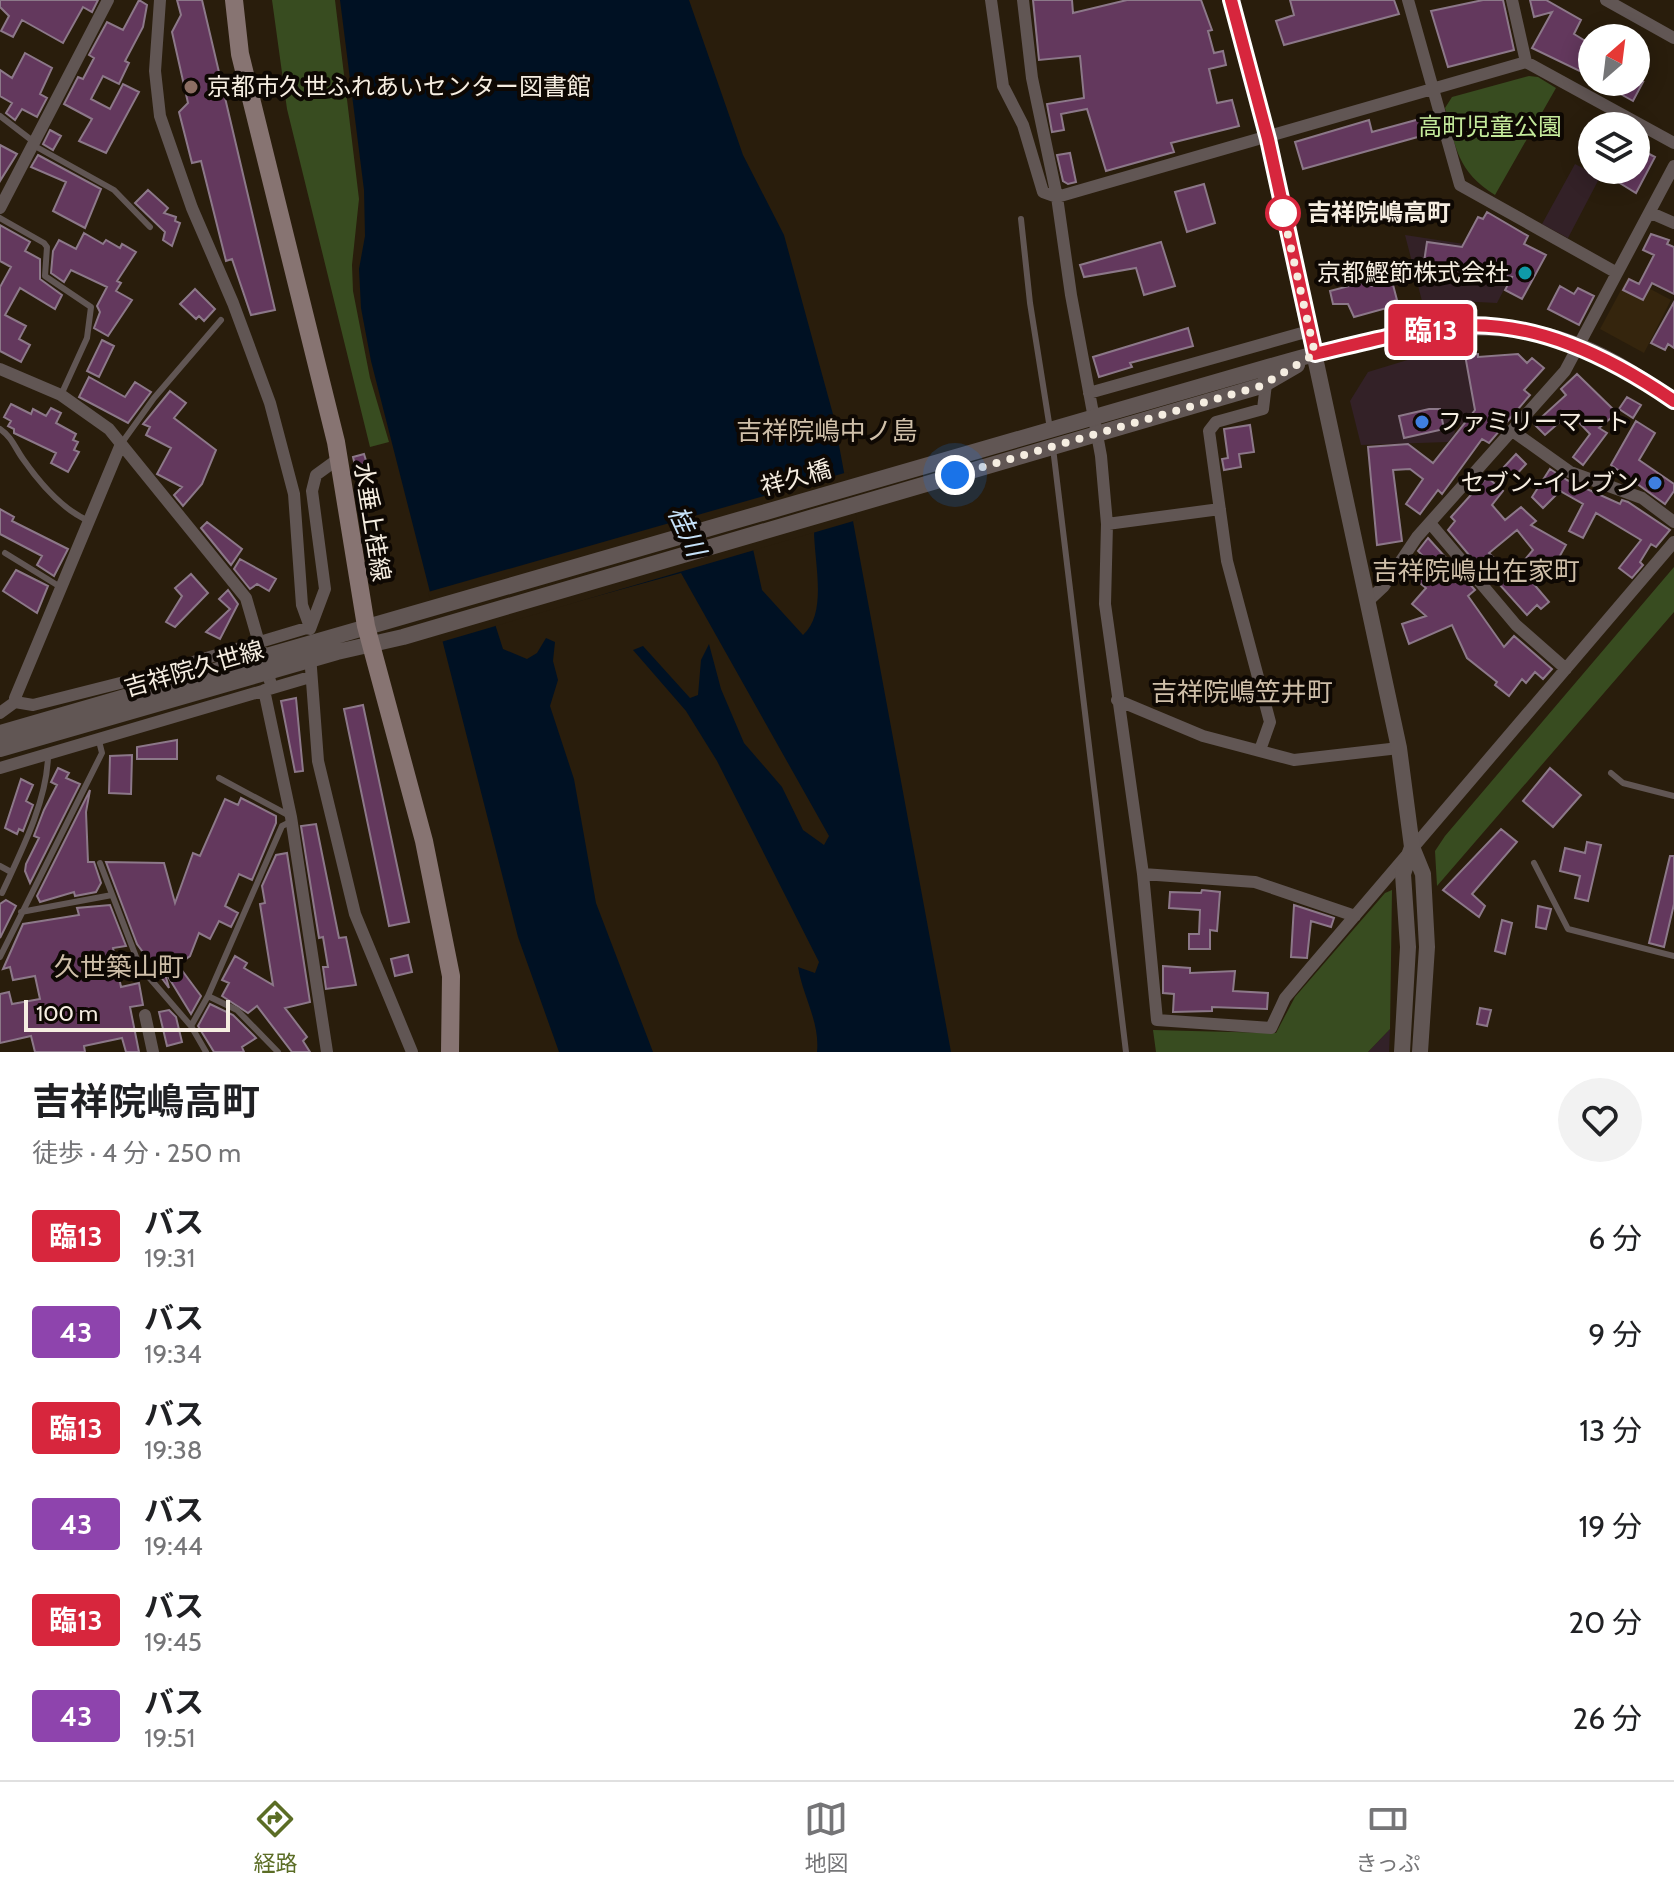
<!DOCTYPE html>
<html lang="ja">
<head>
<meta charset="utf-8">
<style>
	body { margin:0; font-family:Cabin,"Noto Sans JP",sans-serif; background:#f2f2f2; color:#202124; height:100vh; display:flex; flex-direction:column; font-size:30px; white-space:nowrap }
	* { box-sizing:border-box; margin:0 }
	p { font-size:26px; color:#757577 }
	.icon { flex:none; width:44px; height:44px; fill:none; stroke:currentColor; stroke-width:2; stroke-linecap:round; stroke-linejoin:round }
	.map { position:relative; height:1052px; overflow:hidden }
	.drawer { display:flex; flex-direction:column; background:#fff; flex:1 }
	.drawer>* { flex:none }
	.badge { padding:0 16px; border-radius:6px; font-size:28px; line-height:52px }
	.needle { width:52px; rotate:28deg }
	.controls { position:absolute; left:1578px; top:24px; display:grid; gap:16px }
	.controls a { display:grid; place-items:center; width:72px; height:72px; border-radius:50%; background:#fff; box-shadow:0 4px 20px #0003; font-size:40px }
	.scale { position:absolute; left:24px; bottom:20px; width:206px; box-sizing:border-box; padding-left:8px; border:4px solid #f5ede1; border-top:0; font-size:22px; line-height:28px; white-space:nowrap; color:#f5ede1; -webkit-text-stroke:6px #0e0803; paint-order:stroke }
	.you { position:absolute; width:40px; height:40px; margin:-20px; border:6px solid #fff; border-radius:50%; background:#1a73e8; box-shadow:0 0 0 12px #1a73e833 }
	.map>.badge { position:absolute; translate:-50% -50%; box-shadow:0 0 0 4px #fff }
	.round { display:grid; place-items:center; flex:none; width:84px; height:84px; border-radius:42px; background:#f2f2f2 }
	.summary { display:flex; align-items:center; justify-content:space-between; height:136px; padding:0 32px }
	h1 { font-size:38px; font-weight:700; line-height:60px }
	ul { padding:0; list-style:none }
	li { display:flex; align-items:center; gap:24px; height:96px; padding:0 32px }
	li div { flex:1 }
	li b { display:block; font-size:30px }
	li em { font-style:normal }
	li .badge { min-width:88px; font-weight:700; text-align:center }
	.tabs { display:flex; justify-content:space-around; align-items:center; height:112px; border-top:2px solid #e0e0e0; background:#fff; font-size:22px; color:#757577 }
	.tabs a { display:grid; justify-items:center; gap:4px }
	.tabs .selected { color:#5b6d25 }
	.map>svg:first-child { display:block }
</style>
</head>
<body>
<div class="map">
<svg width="1674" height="1052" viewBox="0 0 1674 1052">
	<rect width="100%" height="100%" fill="#291d0c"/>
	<path fill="#332127" d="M1575 164 1600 177 1568 238 1542 224Z
		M1405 235 1523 253 1497 303 1458 301 1423 305Z
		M1479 353 1484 400 1462 426 1452 419 1455 433 1448 442 1361 445 1350 401 1368 372 1414 358Z"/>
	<path fill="#35250d" d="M1628 277 1671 300 1644 353 1600 329Z"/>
	<path fill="#322128" d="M1390 1029 1389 1052H1368Z"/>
	<path fill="#384c20" d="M272 0H335L359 199 352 265 353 291 370 378 389 442 370 447 287 109Z
		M1529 76 1538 77 1556 88 1495 195C1457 171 1456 148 1445 108L1452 97Z
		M1674 567V612L1437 886 1435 851 1445 836Z
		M1392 890 1390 1029 1368 1052H1156L1153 1030 1276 1033 1295 997 1385 893Z"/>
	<path fill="#001123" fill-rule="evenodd" d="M340 0H689L743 155 784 235 834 418 951 1052H817C820 1022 803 997 798 967L815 973 819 962 717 761 686 711 633 650 643 646 690 698 698 695 701 660 709 644 721 689 744 743 782 787 803 830 824 845 829 836 681 573 495 624 503 649 527 659 537 653 546 638 555 642 553 661 558 680 550 706 574 779 596 903 653 1052H559L518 937 371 361 361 308 359 269 365 236 364 190ZM814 530C814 562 828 613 803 635L762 590 753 549Z"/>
	<path fill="#291d0c" d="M848 472 857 520 441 642 428 592Z"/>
	<path fill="#63385d" stroke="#8c7889" stroke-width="2" d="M0 0H98L92 12 83 7 63 43 22 20 13 37 1 31 9 16 0 7Z
		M139 0 147 5 143 27 125 61 129 63 119 84 103 76 91 99 110 109 123 84 139 92 106 153 79 141 92 119 64 104 78 77 83 79 94 58 89 55 107 22 123 30Z
		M177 0H202L275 310 251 315 232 259 226 261 201 161 192 163 179 112 188 103 172 32 181 15Z
		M1033 0H1072L1073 13 1127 0H1201L1212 30 1208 31 1214 53 1223 51 1226 65 1209 69 1217 103 1232 100 1239 126 1171 143 1174 152 1106 171 1087 109 1061 114 1064 130 1052 132 1047 104 1084 98 1080 56 1039 60Z
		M1290 0H1394L1399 14 1284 45 1276 21 1294 15Z
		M1483 0H1503L1514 50 1448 67 1431 11Z
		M1530 0H1546L1581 20 1574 34 1592 45V77L1532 48 1552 12 1534 17Z
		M25 53 52 68 40 94 47 98 37 117 22 109 15 120 6 113 12 103 0 96V70L12 78Z
		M1599 82H1643L1633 101Z
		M1427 117 1432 133 1303 169 1295 142 1369 120 1372 132Z
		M50 130 61 136 53 150 43 144Z
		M0 145 17 154 0 181Z
		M1636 147 1655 157 1636 193 1618 182 1624 170H1636Z
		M1070 153 1076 182 1068 184 1063 181 1057 155Z
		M38 155 101 189 85 228 53 211 66 182 31 167Z
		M1204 184 1215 223 1187 232 1175 192Z
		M148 190 168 208 164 213 176 217 175 221 180 223 172 246 163 240 165 232 135 203Z
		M1487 212 1528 236 1524 244 1546 255 1522 299 1505 290 1512 277 1424 262 1427 242 1462 247 1478 217 1483 219Z
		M0 225 30 242 25 251 40 259V279L62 295 55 309 20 288 5 315 26 326 19 339 30 345 21 362 0 351V287L11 267 0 261Z
		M84 233 103 244 106 240 120 248 122 244 136 252 117 281 121 283 116 291 132 300 108 336 94 328 100 312 97 306 107 287 71 270 64 282 51 273 53 251 59 240 76 249Z
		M1651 234 1669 240 1667 244 1674 247V294L1652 283 1643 300 1623 290 1629 279 1639 284 1654 255 1643 250Z
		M1161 242 1175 286 1144 295 1136 268 1084 277 1080 265Z
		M1392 281 1397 300 1390 302 1387 308 1354 317 1348 304H1333L1330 291 1364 282 1372 286Z
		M1560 286 1574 294 1578 288 1594 296 1579 325 1548 309Z
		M195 289 215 309 204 321 199 316 196 319 180 304Z
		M1674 302V348L1668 344 1665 350 1651 343Z
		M1188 328 1193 346 1130 363 1132 367 1099 377 1093 357Z
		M102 340 114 346 99 377 87 371Z
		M1478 354V357L1518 354 1527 363 1532 358 1544 368 1524 390 1530 395 1489 443 1482 439 1442 494 1438 490 1420 514 1406 504 1423 479 1410 469 1393 470 1402 541 1377 545 1368 447 1408 444 1433 463 1475 410 1465 355Z
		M1577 374 1617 413 1599 428 1607 433 1583 465 1573 457 1590 434 1570 413 1545 435 1534 424 1566 395 1561 389Z
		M89 377 125 397 135 382 151 392 128 423 79 397Z
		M170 391 186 403 174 418 216 450 202 484 183 506 174 495 182 487 157 474 171 448 146 435 150 427 143 424Z
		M1627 397 1641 405 1633 418 1619 409Z
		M11 404 31 414 33 409 46 416 51 408 61 413 56 423 76 434 73 440 78 442 74 450 79 452 68 472 51 463 56 453 14 433V429L8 426 11 421 4 417Z
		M1429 409H1440L1444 429 1404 438 1399 416Z
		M1636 421 1655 433 1639 460 1674 484V491L1665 504 1611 465Z
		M1250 425 1254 452 1239 454 1241 467 1224 470 1222 459 1228 458 1224 429Z
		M364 454 368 467 356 470 353 457Z
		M1516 454 1526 464 1514 477 1504 467Z
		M1550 469 1567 480 1620 504 1622 500 1628 502 1670 530 1656 547 1651 544 1640 562 1643 565 1632 578 1619 568 1641 540 1596 513 1583 538 1569 531 1583 504 1560 491 1543 508 1532 497Z
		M1487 477 1503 491 1492 505 1505 520 1521 507 1536 521 1531 525 1566 545 1557 561 1551 558 1532 582 1549 602 1541 609 1537 605 1527 615 1499 584 1512 575 1533 550 1517 530 1489 553 1493 557 1480 568 1448 530 1455 521 1451 517Z
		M0 509 14 517 12 521 68 549 54 576 37 565 42 556 0 534Z
		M207 522 242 549 231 565 201 528Z
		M1428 538 1475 590 1468 596 1504 647 1514 636 1552 669 1543 679 1535 672 1526 683 1522 679 1509 696 1495 685 1497 682 1467 658 1452 625 1409 644 1402 624 1426 616 1412 604 1426 588 1410 575 1424 557 1418 551Z
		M240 559 276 579 269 591 257 584 250 589 234 569Z
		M16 570 48 586 37 613 3 591Z
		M191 574 208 593 175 627 166 622 182 596 175 588Z
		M228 590 238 604 220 639 206 632 230 609 219 599Z
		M296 698 303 771 295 772 281 701Z
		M363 705 409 922 389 926 344 709Z
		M177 740V759H137V747Z
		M132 755 131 794 109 793 110 756Z
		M58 768 69 773 66 778 80 784 30 883 25 871 26 864 39 838 34 836 44 810 57 785 51 782Z
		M1550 768 1581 795 1553 827 1523 801Z
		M21 779 33 785 26 801 33 805 23 831 19 829 17 834 5 828Z
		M90 790 86 812 88 862H94L101 883 96 892 75 896 74 892 40 902 37 896Z
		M241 798 276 816V823L252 880 239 874 225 906 238 913 231 927 219 921 210 939 199 933 190 956 178 965 201 996 191 1014 164 970 169 988 137 944 106 862 164 863 175 903 193 853 200 856 225 799 238 805Z
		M316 824 339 938 346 937 356 985 326 989 323 967H328L323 937 319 938 301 826Z
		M1501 829 1517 842 1472 894 1485 906 1479 917 1443 890Z
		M1587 842 1601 845 1588 901 1575 898 1580 876 1560 871 1565 848 1585 853Z
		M287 853 310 1002 285 1008 307 1037 303 1041 310 1052H292L257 1006 248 1013 222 996 229 983 222 980 235 956 247 963 244 968 273 985 260 904 265 903 262 886 276 855Z
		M1670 856H1674V904L1664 947 1649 943Z
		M1202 890 1220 892 1217 931 1210 930V949H1189V934H1199L1200 910 1169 908 1170 892 1201 893Z
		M6 900 16 906 0 938V904Z
		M110 905 126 946 113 948 121 987 139 983 143 1005 130 1007 139 1052H126L122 1038 84 1046 85 1052H35L31 1036 0 1043V994L9 992 12 1004 40 999 35 976 13 980 10 967 3 969 23 924 79 915 77 908Z
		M1294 905 1334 918 1331 927 1311 921 1307 958 1291 957Z
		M1538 906 1551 909 1546 929 1536 927Z
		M1502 920 1512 923 1505 954 1495 951Z
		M408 955 412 972 395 976 391 959Z
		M1163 966 1190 968V973L1235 971 1233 991 1268 993 1267 1009 1212 1007V1011L1173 1012 1174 994 1163 993Z
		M210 1004 233 1015 256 1038 242 1047 244 1052H214L198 1026Z
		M1480 1008 1491 1010 1487 1026 1477 1024Z
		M169 1010 176 1017 182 1042 167 1046 159 1012Z"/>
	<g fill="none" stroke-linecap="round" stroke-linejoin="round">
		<path stroke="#615654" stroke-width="6" d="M0 116 34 142
			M33 145 114 190 150 227
			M0 218 44 243 47 247 45 276 91 307 87 338 61 395
			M1021 219 1030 303 1050 429
			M0 429C12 437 15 448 23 459 39 482 63 510 89 521
			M121 444 154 398 221 320
			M1053 448 1126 1052
			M5 553 62 588
			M1611 773 1623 783 1674 796
			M219 778 290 816
			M100 863 140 967 191 1026 206 1052
			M1534 863 1568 929 1674 956
			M0 866 11 872
			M2 893C21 852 47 801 48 756
			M21 912 112 895
			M0 957 102 753 99 741
			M208 996 237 1010 278 1052
			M191 1026 208 996 282 826 292 821"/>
		<path stroke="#615654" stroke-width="12" d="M991 0 1003 86 1023 125 1043 192 1057 197 1526 62 1674 143
			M1023 0 1032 78 1057 197 1071 295 1101 456 1107 524 1105 604 1143 874 1157 1020 1271 1028 1285 998 1306 973 1674 542
			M1408 0 1460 185 1617 273
			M1512 0 1526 62
			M1606 0 1674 38
			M0 208 108 0
			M1651 213 1674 223
			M0 369 61 395 109 429 246 598 272 688
			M1089 393 1309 331
			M1514 432 1570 472 1642 498 1674 522
			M1430 523 1516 625 1566 669
			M1107 524 1220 509
			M1368 601 1384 586 1417 537 1565 371 1674 166
			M310 629 325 589 312 491 316 475 338 459
			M310 655 318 761 355 914 412 1052
			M264 690 291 817 327 1052
			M15 698 121 444
			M1117 700 1203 736 1294 760 1399 748
			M0 713 15 702 33 705 136 679 310 627 302 605 294 494 270 403 233 303 192 208 160 116 155 71 160 0
			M1260 750 1270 722 1227 561 1209 431 1216 422 1263 409 1266 384
			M0 768 310 677
			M1143 874 1255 882 1355 916
			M145 1015 153 1052"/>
		<path stroke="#615654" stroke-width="16" d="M1231 0 1268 139 1399 748 1412 847 1423 874 1427 947 1420 1052
			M0 733 1268 367C1368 339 1478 306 1579 346 1613 359 1644 380 1674 401
			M0 749 337 652 403 637 1261 386 1297 365
			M1402 1052 1408 947 1403 874 1412 847"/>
		<path stroke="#877472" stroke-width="18" d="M234 0 240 54 336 442 366 626 424 841 451 976 450 1052"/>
	</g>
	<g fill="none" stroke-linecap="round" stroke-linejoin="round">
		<g stroke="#fff" stroke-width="18">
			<path id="line" d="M1231 0 1268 139 1315 354C1361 343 1406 331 1453 326 1534 319 1610 357 1674 401"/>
		</g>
		<use href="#line" stroke="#d7263d" stroke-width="12"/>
		<path stroke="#f5ede1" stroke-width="8" stroke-dasharray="0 14.4" d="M955 475 1261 386 1315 354 1283 213"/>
	</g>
	<circle fill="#8d6e63" stroke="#0e0803" stroke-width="3" cx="191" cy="87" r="8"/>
	<circle fill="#fff" stroke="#d7263d" stroke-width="4" cx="1283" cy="213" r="16"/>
	<circle fill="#0f9aa8" stroke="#0e0803" stroke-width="3" cx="1525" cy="273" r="8"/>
	<g fill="#3f7fe0" stroke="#0e0803" stroke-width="3">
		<circle cx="1422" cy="422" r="8"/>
		<circle cx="1655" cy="483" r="8"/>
	</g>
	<g text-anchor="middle" stroke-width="8" stroke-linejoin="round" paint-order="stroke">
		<g font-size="24" fill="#f5ede1" stroke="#0e0803" text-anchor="start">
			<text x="207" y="95">京都市久世ふれあいセンター図書館</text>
			<text x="1509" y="281" text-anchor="end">京都鰹節株式会社</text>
			<text x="1438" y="430">ファミリーマート</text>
			<text x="1639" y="491" text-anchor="end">セブン-イレブン</text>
		</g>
		<g font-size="24" fill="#c4ea9b" stroke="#0e0803">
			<text x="1490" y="135">高町児童公園</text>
		</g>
		<g font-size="24" font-weight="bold" fill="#f5ede1" stroke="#0e0803" text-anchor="start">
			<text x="1307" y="221">吉祥院嶋高町</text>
		</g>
		<g font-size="24" fill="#f5ede1" stroke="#0e0803">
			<text transform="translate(796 478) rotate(-16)" y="8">祥久橋</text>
			<text transform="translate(372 522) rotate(81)" y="8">水垂上桂線</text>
			<text transform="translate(194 669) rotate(-16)" y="8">吉祥院久世線</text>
		</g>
		<g font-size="26" fill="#cfbfa9" stroke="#0e0803">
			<text x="827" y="440">吉祥院嶋中ノ島</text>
			<text x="1476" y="580">吉祥院嶋出在家町</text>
			<text x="1242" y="701">吉祥院嶋笠井町</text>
			<text x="119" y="976">久世築山町</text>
		</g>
		<g font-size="26" font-style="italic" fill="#c6e2f9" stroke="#0e0803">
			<text transform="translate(687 531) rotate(65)" y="9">桂川</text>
		</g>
	</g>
</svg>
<div class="controls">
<a><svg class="needle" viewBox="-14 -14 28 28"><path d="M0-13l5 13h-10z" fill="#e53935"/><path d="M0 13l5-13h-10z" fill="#757577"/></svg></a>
<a><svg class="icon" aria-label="layers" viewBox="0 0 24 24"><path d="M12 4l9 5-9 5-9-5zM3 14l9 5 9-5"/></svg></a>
</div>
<div class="scale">100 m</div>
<div class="you" style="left:955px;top:475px"></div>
<b class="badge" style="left:1431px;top:330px;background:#d7263d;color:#fff">臨13</b>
</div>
<section class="drawer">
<div class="summary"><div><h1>吉祥院嶋高町</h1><p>徒歩 · 4 分 · 250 m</p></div><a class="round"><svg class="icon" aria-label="heart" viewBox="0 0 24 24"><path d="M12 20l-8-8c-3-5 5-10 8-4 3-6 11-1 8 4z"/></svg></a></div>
<ul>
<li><span class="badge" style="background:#d7263d;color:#fff">臨13</span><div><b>バス</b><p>19:31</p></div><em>6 分</em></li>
<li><span class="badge" style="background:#8e44ad;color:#fff">43</span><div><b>バス</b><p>19:34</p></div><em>9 分</em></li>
<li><span class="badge" style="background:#d7263d;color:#fff">臨13</span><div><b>バス</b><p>19:38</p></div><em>13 分</em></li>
<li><span class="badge" style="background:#8e44ad;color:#fff">43</span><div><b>バス</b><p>19:44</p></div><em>19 分</em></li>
<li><span class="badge" style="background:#d7263d;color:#fff">臨13</span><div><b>バス</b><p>19:45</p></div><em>20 分</em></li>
<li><span class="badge" style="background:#8e44ad;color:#fff">43</span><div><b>バス</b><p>19:51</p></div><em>26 分</em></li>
</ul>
</section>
<nav class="tabs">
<a class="selected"><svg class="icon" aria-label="directions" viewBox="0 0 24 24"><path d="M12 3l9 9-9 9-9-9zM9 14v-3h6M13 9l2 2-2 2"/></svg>経路</a>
<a><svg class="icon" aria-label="map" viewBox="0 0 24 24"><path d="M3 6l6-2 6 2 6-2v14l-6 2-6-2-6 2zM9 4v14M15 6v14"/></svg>地図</a>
<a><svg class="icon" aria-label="tickets" viewBox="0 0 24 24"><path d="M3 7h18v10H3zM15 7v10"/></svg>きっぷ</a>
</nav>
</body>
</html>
